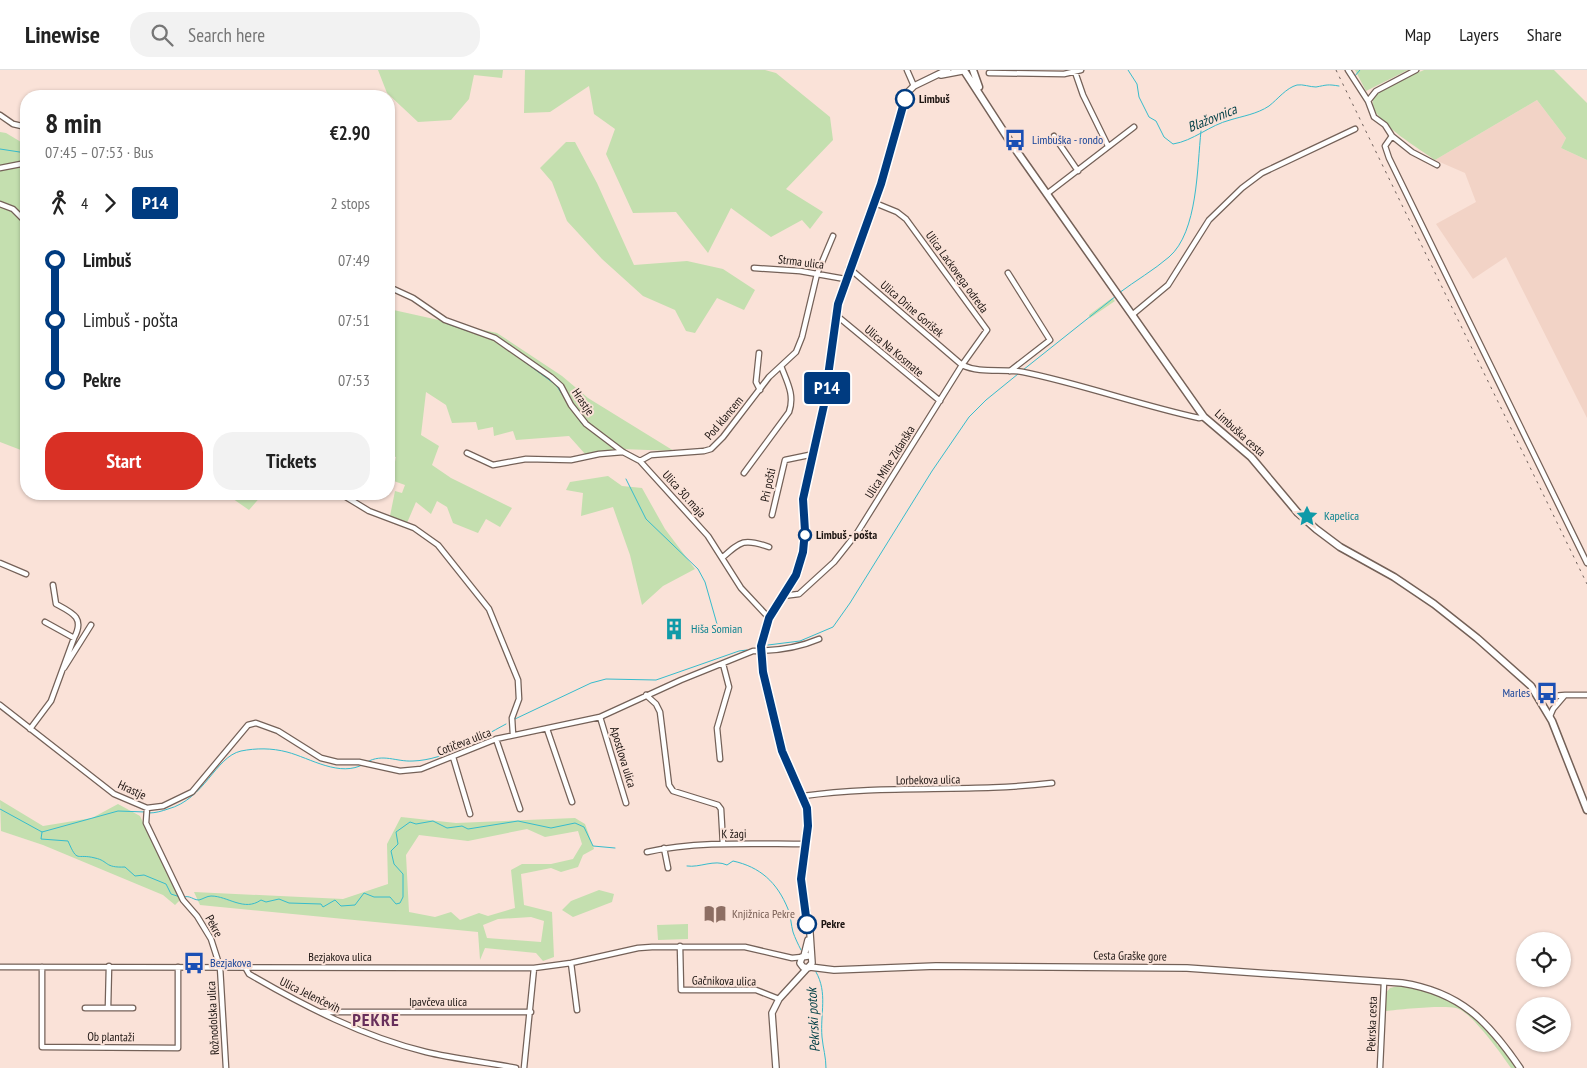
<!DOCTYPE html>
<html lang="en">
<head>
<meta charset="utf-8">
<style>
	body { margin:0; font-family:"PT Sans Narrow",sans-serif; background:#f2f2f2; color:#222; height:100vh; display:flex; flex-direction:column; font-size:19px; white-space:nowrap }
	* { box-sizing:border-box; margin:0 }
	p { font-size:16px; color:#767676 }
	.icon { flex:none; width:28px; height:28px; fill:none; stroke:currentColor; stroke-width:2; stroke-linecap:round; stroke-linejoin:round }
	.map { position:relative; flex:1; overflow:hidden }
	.details { position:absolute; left:20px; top:20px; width:375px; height:410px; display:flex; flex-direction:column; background:#fff; border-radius:20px; box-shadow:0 1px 4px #0004 }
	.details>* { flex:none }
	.badge { padding:0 10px; border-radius:4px; font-size:18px; line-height:32px }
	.fabs { position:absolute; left:1516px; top:862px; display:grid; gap:10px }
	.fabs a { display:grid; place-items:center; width:55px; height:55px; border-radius:50%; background:#fff; box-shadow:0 1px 4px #0004; font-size:25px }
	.map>.badge { position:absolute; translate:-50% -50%; box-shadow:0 0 0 2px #fff }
	.legs { display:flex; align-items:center; gap:8px; height:55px; padding:0 25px; font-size:16px }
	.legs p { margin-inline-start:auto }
	.headline { display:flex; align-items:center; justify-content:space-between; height:85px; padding:0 25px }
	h1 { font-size:28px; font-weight:800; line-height:38px }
	.button { display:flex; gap:10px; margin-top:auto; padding:10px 25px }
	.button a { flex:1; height:58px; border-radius:20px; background:#d93025; color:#fff; font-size:20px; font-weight:800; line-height:58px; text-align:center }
	.button a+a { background:#f2f2f2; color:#222 }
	ul { padding:0 25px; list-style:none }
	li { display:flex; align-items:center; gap:18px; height:60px; font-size:19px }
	li i { display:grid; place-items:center; width:8px; height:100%; margin:0 6px; background:currentColor }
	li i::after { content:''; width:12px; height:12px; margin:-6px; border:4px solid; border-radius:50%; background:#fff }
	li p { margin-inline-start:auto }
	li:first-child i { background:linear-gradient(#0000 50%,currentColor 0) }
	li:last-child i { background:linear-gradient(currentColor 50%,#0000 0) }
	header { display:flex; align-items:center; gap:30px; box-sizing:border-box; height:70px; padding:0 25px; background:#fff; border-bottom:1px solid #e0e0e0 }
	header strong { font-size:24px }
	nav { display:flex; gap:28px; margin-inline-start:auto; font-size:18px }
	.search { width:350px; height:45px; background:#f2f2f2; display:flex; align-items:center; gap:12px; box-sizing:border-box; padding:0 18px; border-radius:20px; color:#767676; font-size:19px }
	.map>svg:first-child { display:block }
</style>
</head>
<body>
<header>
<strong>Linewise</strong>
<div class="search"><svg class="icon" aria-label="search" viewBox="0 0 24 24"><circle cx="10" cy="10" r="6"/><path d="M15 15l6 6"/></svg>Search here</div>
<nav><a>Map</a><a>Layers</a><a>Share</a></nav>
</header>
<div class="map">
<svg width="1587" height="998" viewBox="0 0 1587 998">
	<rect width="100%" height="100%" fill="#fae2d8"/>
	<path fill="#f2d3c6" d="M1537 30 1566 68 1561 78 1587 90V348L1506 187 1473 209 1436 154 1476 132 1465 103 1435 90Z"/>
	<path fill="#c4dfaf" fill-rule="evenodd" d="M378 0H503L502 8 474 5 469 29 451 50 418 52 387 23Z
		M525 0H765L776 3 830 47 833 70 786 119 823 142 810 159 802 150 771 167 731 138 708 183 676 142 633 143 606 84 615 59 594 44 589 16 550 42 524 43Z
		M1355 0H1408L1366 21Z
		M1424 0H1554L1587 33V90L1561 78 1566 68 1537 30 1435 90C1422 80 1363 46 1374 28 1382 13 1410 6 1424 0Z
		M0 62 6 63 26 75V382L0 372Z
		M566 72H575L597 113 634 195 687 191 723 199 755 220 744 240 717 228 695 263 686 261 675 240 643 226 602 189 567 151 552 112 540 98Z
		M1112 228 1115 231 1090 248 1089 245Z
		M389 239 497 263 562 306 588 328 674 381 622 379 586 385 569 366 516 370 513 361 494 366 493 357 478 360 476 352 452 353 446 335 426 322 421 365 439 376 432 395 451 408 512 438 500 457 486 449 478 463 453 453 447 437 437 431 431 444 416 432 407 453 390 446 395 421 402 423 405 415 391 410 396 387 389 386Z
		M608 406 622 416 642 418 665 459 695 499 663 516 642 535 630 485 613 437 581 446 583 423 566 420 570 412Z
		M226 424H263L249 440Z
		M0 730 43 756 92 748 118 734 140 746 180 830 175 835 163 825 43 775 1 761Z
		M401 747 456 753 575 748 585 754 594 779 583 785 578 797 561 802 551 798 521 804 524 835 552 842 554 887 543 891 536 883 485 878 480 890 478 862 200 835 194 822 343 829 388 814 387 774ZM527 759 545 767 578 761 582 774 573 789 551 794H522L511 800 515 838 488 846 479 843 460 850 451 842 435 847 409 842 406 785 419 765 468 771ZM531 847 544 851 541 872 487 868 483 855 498 849Z
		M599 820 614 824 612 832 573 847 562 840 571 831Z
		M688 854V869L658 870 657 855Z
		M1398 916C1446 921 1466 939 1498 972L1497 975 1502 977 1517 998H1511C1502 985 1471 941 1456 938 1443 935 1401 939 1386 941L1382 998 1385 924 1390 918Z"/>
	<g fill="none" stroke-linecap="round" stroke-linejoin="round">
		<path stroke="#37bccc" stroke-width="1" d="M1128 0 1137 14 1139 27 1149 47 1156 51 1164 67 1173 74C1193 71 1210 55 1230 50 1243 46 1257 44 1269 36 1278 29 1286 18 1297 15 1303 14 1310 17 1316 17 1327 15 1327 14 1339 16
			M1354 7 1360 0
			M0 79 26 83
			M389 220 395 222
			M1119 223C1135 211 1154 200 1169 187 1198 162 1197 97 1201 61
			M427 241 448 254 468 261
			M510 281 556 315 582 354 615 379
			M1023 300 1116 226
			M626 409 646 449 698 499 705 512 717 554
			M768 575 800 571 833 557 850 533 932 401 969 347 986 330 1018 304
			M515 649 591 613 606 609 656 610 739 581 747 580
			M367 692C383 683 396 692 413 691 445 690 478 669 506 654
			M0 739 42 762 118 741 145 742
			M149 743C156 743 162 741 168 739 205 729 215 687 241 681 256 678 272 678 287 682 310 688 340 708 364 694
			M42 762 41 769 68 771C78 794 76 783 95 788 109 791 104 798 125 797L135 806 144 805 166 814 171 824 180 827
			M687 796C700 798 714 789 727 795L733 791C760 797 777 812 788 839 791 847 791 855 793 862 795 868 798 874 801 880
			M184 827C190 825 193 830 199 830 203 829 207 826 211 826 228 826 244 842 261 830L266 832 279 829 289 833 321 834 323 837 335 830 341 836 355 835 364 823 374 827H390L396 834 400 833 403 827V804L394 794 391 781 398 774 396 762 410 752 416 754 433 751 447 758 462 756 468 759 518 751 551 758 575 753 584 757 593 776 615 778
			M816 902C828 923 820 944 822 967 823 978 826 987 826 998"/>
		<g stroke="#746158" stroke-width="7">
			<path id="minor" d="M907 0 914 16
				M1348 0 1368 31 1374 47 1385 55 1392 66 1385 76 1389 88 1587 493
				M1075 2 1083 25 1108 76
				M989 3 1064 4 1081 0
				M1368 31 1376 21 1416 0
				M0 45 13 54 26 57
				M1054 66 1078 101
				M1392 66 1412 82 1437 95
				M0 98 26 93
				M1048 123 1134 57
				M0 134 13 139 26 152
				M754 198 800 201 845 209
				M849 198 962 295C981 304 1002 298 1023 302 1082 314 1139 335 1199 348L1204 347
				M1008 203 1050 270 1010 301
				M389 217 413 228 445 250 495 268 551 307 561 316 571 335 586 354 623 382 640 391 708 466 741 518 769 548
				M836 245 940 331
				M1132 245 1168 215 1209 150 1242 118 1262 103 1355 59
				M759 283 756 312 760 320
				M467 383 493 395 526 389 571 390 599 384 623 382
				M640 391 651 385 704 381 711 379 723 367 769 307 796 282 802 267 817 204 833 166
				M744 403 789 342C795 325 787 312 781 296
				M341 424 369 441 414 458 438 475 489 539 518 610 519 629 512 648 513 665
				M772 445 785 390 814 384
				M722 488C741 471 744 468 769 477
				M0 493 26 504
				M783 526 799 524 834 492 857 463 962 295 987 260 906 149 897 142 875 133
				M45 552 74 568
				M64 598 91 555
				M646 625 656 634 660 642 669 715 673 721 718 735 721 739 723 774
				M1565 625H1587
				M1539 627 1565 625 1553 639 1550 646
				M0 635 114 724 147 738 163 736 192 722 248 655 256 653 278 661 321 688 337 692H359L400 701 421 699 496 669 600 647 681 610 753 581C776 581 798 578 819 569
				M600 647 626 733
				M30 659 51 631 74 568C85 548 73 543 56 534L53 515
				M547 659 572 732
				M496 669 520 739
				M453 687 470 744
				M720 689 717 658 729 617 723 594
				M803 726C885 714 970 723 1052 713
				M147 738 146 753 183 830 197 846 211 869 220 897 226 998
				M664 778 668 798
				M647 782C698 771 753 774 805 774
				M680 876 681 920H756L779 929
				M571 893 577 940
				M0 897 534 898 571 893 638 878 652 877H745L792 888 802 887
				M42 897V977L178 978V897
				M245 897 249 904C304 936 364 967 426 982 455 989 486 992 516 998
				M85 938H133
				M108 938 109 896
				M322 942H531
				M524 998 534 898
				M1380 998 1384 912"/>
		</g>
		<g stroke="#746158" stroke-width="8">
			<path id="tertiary" d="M941 5 962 1
				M804 886 808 870
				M808 886 802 887 800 893 803 897 808 898
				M810 897 834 900 936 896 1187 898 1402 913C1460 922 1488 951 1520 998
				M776 998 772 943 779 929 812 893 810 863 801 809 808 756 807 738 786 691 777 662 763 602 761 576 769 548 796 505 803 482 805 461 803 429 824 335 837 234 881 114 907 23 914 16 947 0"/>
		</g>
		<g stroke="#746158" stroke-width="9">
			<path id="secondary" d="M973 0 979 17
				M965 2 1011 73 1204 347 1251 387 1298 443 1316 459 1340 477 1394 507 1434 534 1477 568 1531 616 1552 651 1587 740"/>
		</g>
		<use href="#minor" stroke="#fff" stroke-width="4.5"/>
		<use href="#tertiary" stroke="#fff" stroke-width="5.5"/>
		<use href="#secondary" stroke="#fff" stroke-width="6"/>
		<path stroke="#6f615c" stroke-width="1" stroke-dasharray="2.5 5" stroke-linecap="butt" d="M1336 0 1587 514"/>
	</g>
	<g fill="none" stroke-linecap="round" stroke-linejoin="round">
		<g stroke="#fff" stroke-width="11">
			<path id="line-1" d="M807 854 801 809 808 756 807 738 782 681 763 602 761 576 769 548 796 505 803 482 805 461 803 429 824 335 838 234 881 114 905 29"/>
		</g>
		<use href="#line-1" stroke="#003b80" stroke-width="8"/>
	</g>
	<defs>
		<g id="bus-bare" transform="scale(1.725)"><path d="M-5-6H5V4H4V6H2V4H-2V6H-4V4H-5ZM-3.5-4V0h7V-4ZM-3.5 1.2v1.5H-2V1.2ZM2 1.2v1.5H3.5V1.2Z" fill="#1a4fb4" stroke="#fae2d8" stroke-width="2.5" paint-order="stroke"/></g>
		<g id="sight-bare" transform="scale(1.725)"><path d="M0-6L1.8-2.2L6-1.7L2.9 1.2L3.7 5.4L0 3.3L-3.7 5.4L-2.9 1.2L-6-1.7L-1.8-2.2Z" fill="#0f9aa8" stroke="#fae2d8" stroke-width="2.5" paint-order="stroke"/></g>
		<g id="building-bare" transform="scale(1.725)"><path d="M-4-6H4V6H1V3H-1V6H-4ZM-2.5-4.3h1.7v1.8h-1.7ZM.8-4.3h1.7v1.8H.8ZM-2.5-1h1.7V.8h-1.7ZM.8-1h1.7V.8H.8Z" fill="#0f9aa8" stroke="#fae2d8" stroke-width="2.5" paint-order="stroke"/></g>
		<g id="library-bare" transform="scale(1.725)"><path d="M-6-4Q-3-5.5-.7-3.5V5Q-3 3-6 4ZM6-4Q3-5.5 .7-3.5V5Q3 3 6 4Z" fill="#8d6e63" stroke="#fae2d8" stroke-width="2.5" paint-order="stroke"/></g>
	</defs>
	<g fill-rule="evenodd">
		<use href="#bus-bare" x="1015" y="70"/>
		<use href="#sight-bare" x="1307" y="446"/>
		<use href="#building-bare" x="674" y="559"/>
		<use href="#bus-bare" x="1547" y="623"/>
		<use href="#library-bare" x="715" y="844"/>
		<use href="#bus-bare" x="194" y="893"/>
	</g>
	<g fill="#fff" stroke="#003b80" stroke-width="2.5">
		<circle cx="905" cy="29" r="9"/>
		<circle cx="805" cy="465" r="6"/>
		<circle cx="807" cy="854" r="9"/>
	</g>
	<g text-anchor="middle" stroke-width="4" stroke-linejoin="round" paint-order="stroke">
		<g font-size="12" font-weight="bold" fill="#1c1411" stroke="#fae2d8" text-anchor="start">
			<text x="919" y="33">Limbuš</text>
			<text x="816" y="469">Limbuš - pošta</text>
			<text x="821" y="858">Pekre</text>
		</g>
		<g font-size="12" fill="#164399" stroke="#fae2d8" text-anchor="start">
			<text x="1032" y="74">Limbuška - rondo</text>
			<text x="1530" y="627" text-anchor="end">Marles</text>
			<text x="210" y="897">Bezjakova</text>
		</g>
		<g font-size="12" fill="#1c1411" stroke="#fae2d8">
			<text transform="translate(801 192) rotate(7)" y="4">Strma ulica</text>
			<text transform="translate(957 202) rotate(54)" y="4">Ulica Lackovega odreda</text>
			<text transform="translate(912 239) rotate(41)" y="4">Ulica Drine Gorišek</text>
			<text transform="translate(894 281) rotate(40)" y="4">Ulica Na Kosmate</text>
			<text transform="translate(583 332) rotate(56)" y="4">Hrastje</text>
			<text transform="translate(724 348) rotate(-50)" y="4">Pod klancem</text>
			<text transform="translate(1240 363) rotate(42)" y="4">Limbuška cesta</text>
			<text transform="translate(890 392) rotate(-58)" y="4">Ulica Mihe Zidanška</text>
			<text transform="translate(768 415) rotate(-78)" y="4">Pri pošti</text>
			<text transform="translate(684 424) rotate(48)" y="4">Ulica 30. maja</text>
			<text transform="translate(464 672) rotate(-21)" y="4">Cotičeva ulica</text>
			<text transform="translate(623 687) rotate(73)" y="4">Apostlova ulica</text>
			<text transform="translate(928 710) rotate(-1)" y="4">Lorbekova ulica</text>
			<text transform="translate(132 720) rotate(25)" y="4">Hrastje</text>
			<text transform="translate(734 764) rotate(-1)" y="4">K žagi</text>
			<text transform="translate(214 856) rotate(62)" y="4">Pekre</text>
			<text transform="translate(1130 886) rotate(1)" y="4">Cesta Graške gore</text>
			<text x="340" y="891">Bezjakova ulica</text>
			<text transform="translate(724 911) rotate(1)" y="4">Gačnikova ulica</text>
			<text transform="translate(310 925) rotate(26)" y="4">Ulica Jelenčevih</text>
			<text x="438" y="936">Ipavčeva ulica</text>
			<text transform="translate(213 948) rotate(-93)" y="4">Rožnodolska ulica</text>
			<text transform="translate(1372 954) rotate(-88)" y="4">Pekrska cesta</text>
			<text transform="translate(111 967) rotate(1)" y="4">Ob plantaži</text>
		</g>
		<g font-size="12" fill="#0d838f" stroke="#fae2d8" text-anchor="start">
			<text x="1324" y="450">Kapelica</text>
			<text x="691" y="563">Hiša Somian</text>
		</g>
		<g font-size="12" fill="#785e54" stroke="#fae2d8" text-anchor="start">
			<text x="732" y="848">Knjižnica Pekre</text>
		</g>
		<g font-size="14" font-style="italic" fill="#013f46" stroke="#fae2d8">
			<text transform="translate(1212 48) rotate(-22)" y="5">Blažovnica</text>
			<text transform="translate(813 950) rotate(-93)" y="5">Pekrski potok</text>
		</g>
		<g font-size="18" font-weight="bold" letter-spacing="1" fill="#672f5b" stroke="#fae2d8">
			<text x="376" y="956">PEKRE</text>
		</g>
	</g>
</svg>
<div class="fabs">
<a><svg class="icon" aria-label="locate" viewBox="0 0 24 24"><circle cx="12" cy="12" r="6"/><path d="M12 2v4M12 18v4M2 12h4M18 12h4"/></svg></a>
<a><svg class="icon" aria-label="layers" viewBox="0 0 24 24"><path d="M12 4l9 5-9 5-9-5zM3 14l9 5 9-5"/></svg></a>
</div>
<b class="badge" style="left:827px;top:318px;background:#003b80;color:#fff">P14</b>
<section class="details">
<div class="headline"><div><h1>8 min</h1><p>07:45 – 07:53 · Bus</p></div><b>€2.90</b></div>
<div class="legs"><svg class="icon" aria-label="walk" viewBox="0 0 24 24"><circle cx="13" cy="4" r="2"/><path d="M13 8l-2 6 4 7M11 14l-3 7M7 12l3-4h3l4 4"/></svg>4<svg class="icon" aria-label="forward" viewBox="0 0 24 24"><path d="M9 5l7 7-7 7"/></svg><b class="badge" style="background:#003b80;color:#fff">P14</b><p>2 stops</p></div>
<ul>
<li><i style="color:#003b80"></i><b>Limbuš</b><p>07:49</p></li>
<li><i style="color:#003b80"></i><span>Limbuš - pošta</span><p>07:51</p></li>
<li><i style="color:#003b80"></i><b>Pekre</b><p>07:53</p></li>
</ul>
<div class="button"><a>Start</a><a>Tickets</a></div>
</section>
</div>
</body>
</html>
